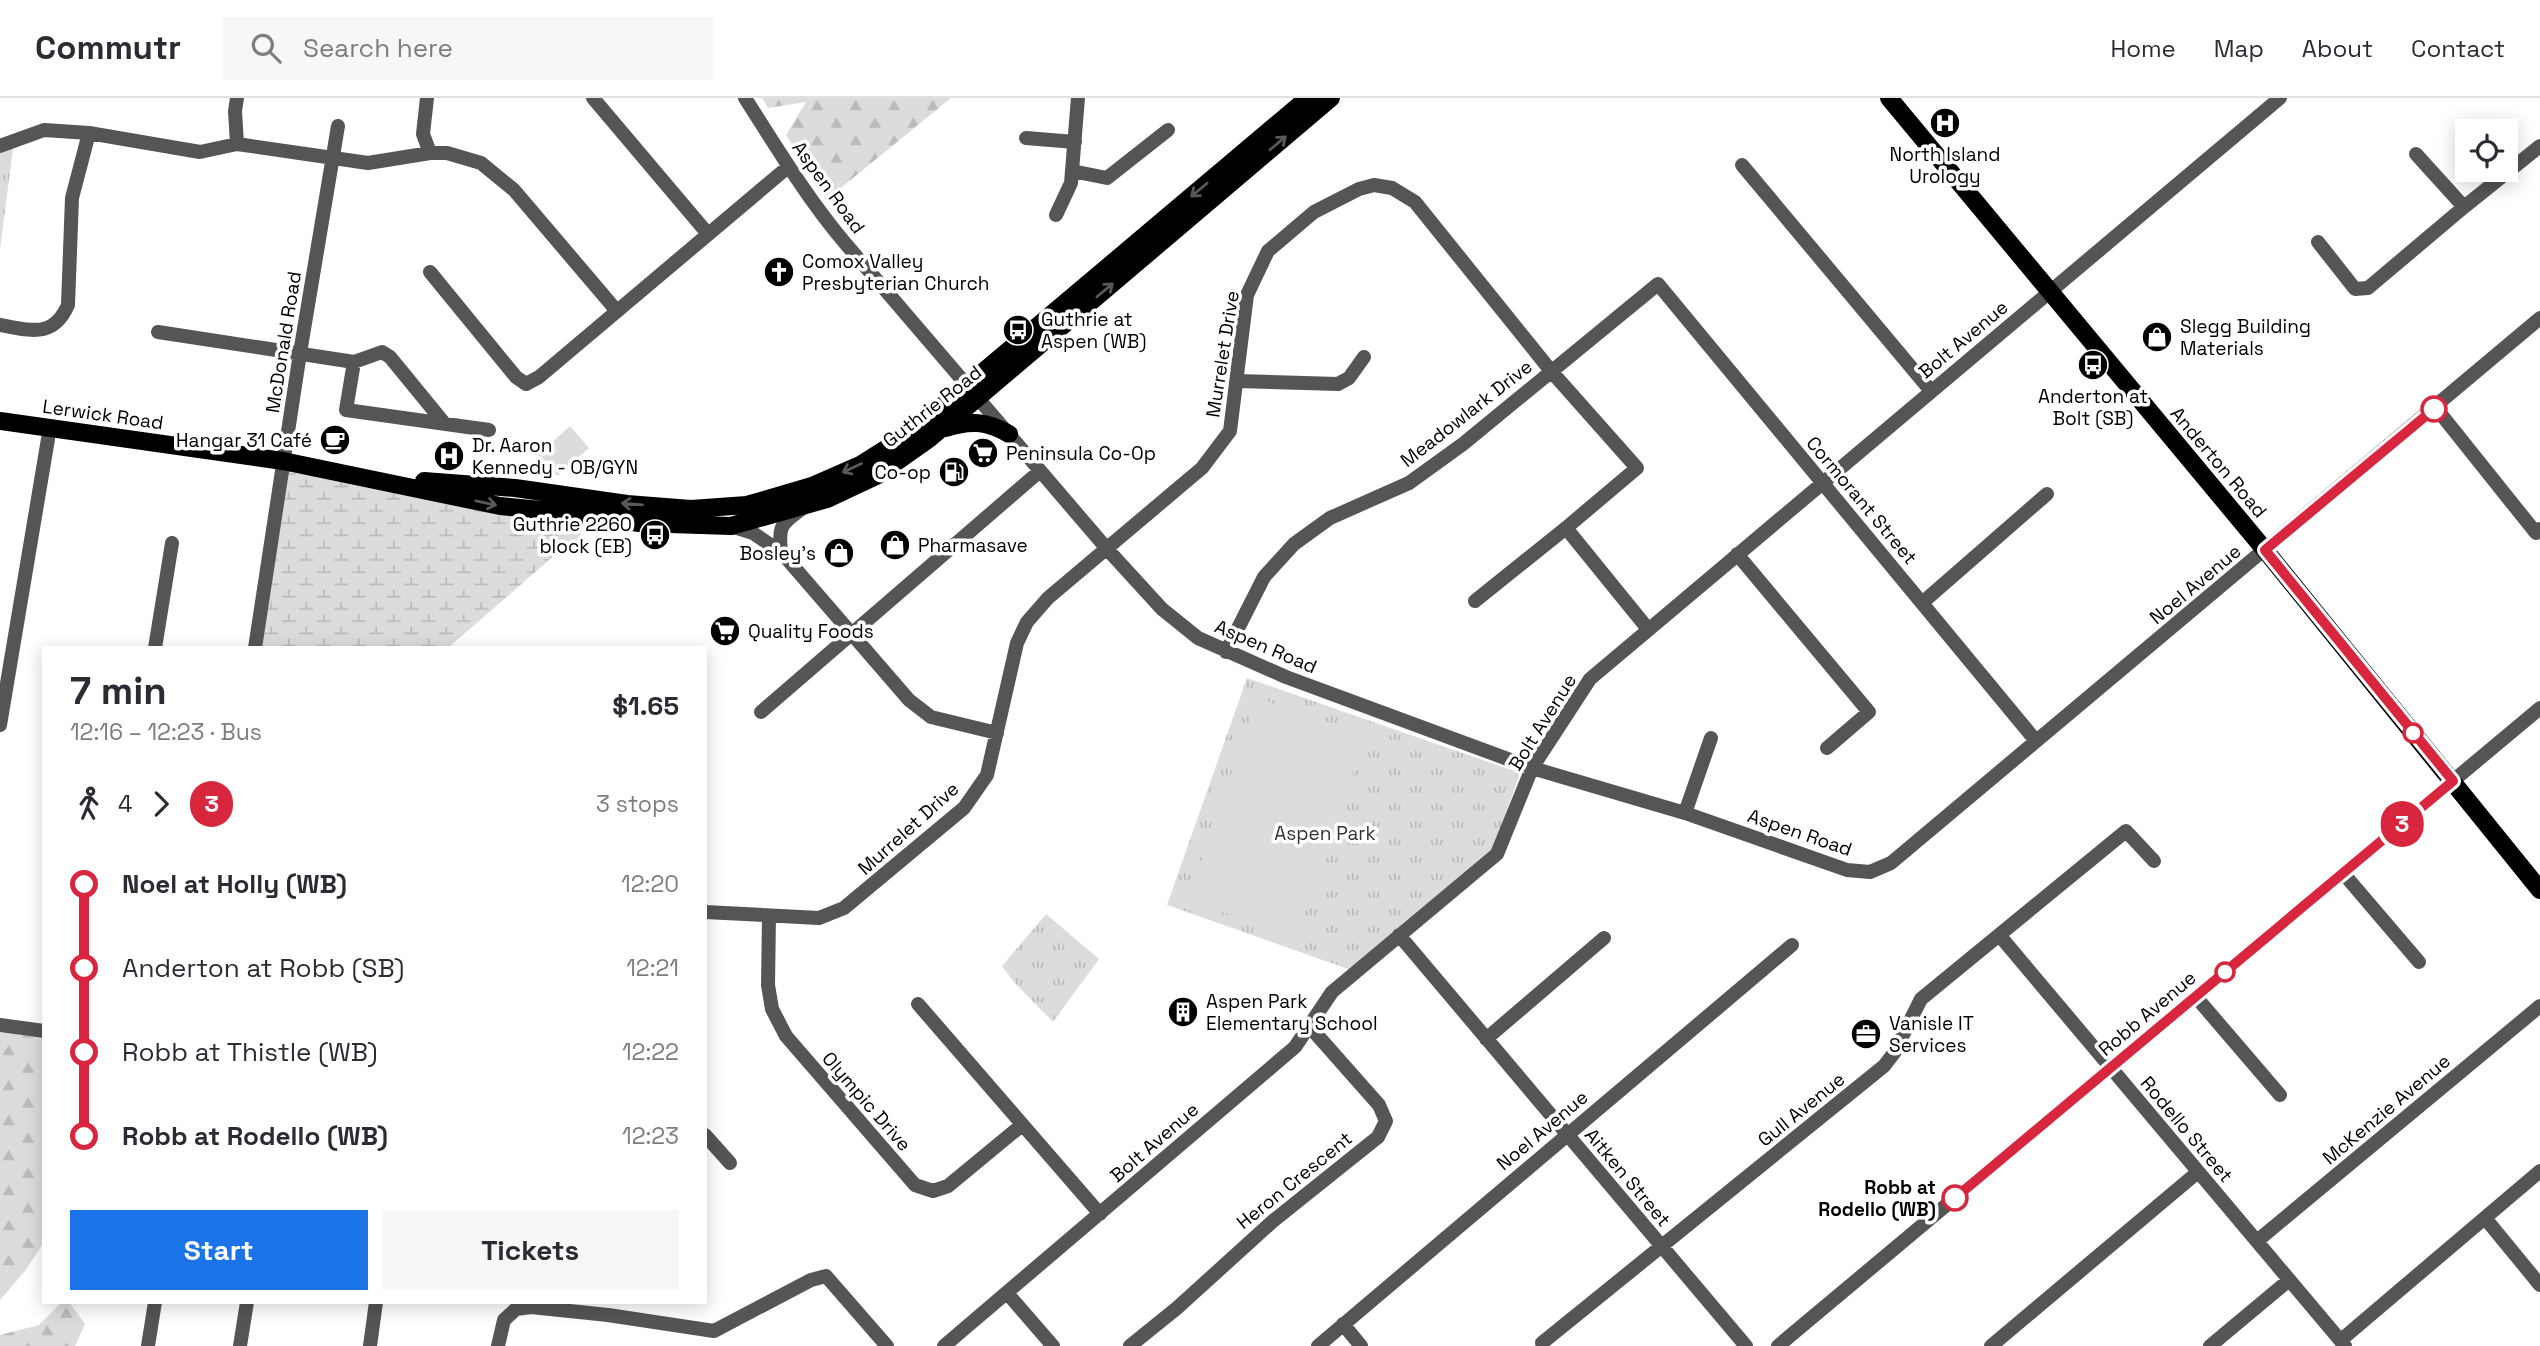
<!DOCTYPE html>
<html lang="en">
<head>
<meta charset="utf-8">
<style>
	body { margin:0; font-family:"Space Grotesk",sans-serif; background:#f7f7f7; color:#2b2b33; height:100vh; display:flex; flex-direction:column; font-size:26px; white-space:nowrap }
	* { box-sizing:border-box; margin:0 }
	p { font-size:23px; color:#7c7c81 }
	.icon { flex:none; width:38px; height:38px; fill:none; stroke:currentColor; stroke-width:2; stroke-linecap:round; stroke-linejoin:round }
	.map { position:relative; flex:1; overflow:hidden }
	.sheet { position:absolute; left:42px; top:548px; width:665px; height:658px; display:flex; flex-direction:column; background:#fff; border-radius:0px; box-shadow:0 4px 18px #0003 }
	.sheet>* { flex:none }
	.badge { padding:0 14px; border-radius:23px; font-size:24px; line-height:46px }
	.fabs { position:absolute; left:2455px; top:21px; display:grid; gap:14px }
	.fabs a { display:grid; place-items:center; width:63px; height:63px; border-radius:0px; background:#fff; box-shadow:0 4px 18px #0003; font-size:35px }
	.map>.badge { position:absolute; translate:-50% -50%; box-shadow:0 0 0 4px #fff }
	.legs { display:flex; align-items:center; gap:10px; height:77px; padding:0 28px; font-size:23px }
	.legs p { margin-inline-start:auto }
	.headline { display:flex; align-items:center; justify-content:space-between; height:119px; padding:0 28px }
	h1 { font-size:38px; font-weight:800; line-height:52px }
	.action { display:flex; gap:14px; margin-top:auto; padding:14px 28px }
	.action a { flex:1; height:80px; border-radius:0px; background:#1a73e8; color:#fff; font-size:28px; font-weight:800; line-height:80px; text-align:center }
	.action a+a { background:#f7f7f7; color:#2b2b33 }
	ul { padding:0 28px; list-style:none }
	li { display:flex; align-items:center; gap:24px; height:84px; font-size:26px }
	li i { display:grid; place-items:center; width:10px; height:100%; margin:0 9px; background:currentColor }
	li i::after { content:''; width:18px; height:18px; margin:-9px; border:5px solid; border-radius:50%; background:#fff }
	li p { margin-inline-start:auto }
	li:first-child i { background:linear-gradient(#0000 50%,currentColor 0) }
	li:last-child i { background:linear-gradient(currentColor 50%,#0000 0) }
	header { display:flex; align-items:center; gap:42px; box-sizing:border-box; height:98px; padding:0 35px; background:#fff; border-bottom:2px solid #e1e1e2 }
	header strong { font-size:33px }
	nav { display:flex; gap:38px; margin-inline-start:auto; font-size:24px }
	.search { width:490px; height:63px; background:#f7f7f7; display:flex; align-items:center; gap:18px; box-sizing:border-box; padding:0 24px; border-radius:0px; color:#7c7c81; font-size:26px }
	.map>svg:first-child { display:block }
</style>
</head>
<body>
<header>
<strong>Commutr</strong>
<div class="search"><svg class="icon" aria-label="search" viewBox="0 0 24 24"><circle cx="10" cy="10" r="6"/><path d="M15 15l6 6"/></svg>Search here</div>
<nav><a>Home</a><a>Map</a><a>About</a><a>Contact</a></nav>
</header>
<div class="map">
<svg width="2540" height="1248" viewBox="0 0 2540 1248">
	<defs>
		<pattern id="grass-tufts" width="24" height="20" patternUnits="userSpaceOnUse" patternTransform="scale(1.75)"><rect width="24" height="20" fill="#dcdcdc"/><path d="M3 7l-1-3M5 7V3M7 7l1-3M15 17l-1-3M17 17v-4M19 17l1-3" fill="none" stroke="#bbb"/></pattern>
		<pattern id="forest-firs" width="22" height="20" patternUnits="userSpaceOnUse" patternTransform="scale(1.75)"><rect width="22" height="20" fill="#dcdcdc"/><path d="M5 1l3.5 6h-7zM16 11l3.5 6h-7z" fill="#bbb"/></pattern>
		<pattern id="wetland-marsh" width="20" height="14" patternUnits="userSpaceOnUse" patternTransform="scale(1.75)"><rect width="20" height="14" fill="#dcdcdc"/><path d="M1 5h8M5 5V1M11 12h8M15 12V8" fill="none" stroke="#bbb"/></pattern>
	</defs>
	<rect width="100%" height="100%" fill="#fff"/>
	<path fill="url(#grass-tufts)" d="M14 42 0 152V48Z
		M1247 580 1520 675 1491 757 1351 872 1167 807Z
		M1046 816 1099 861 1053 924 1014 884 1002 868Z"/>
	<path fill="url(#forest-firs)" d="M762 0H951L826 102 786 37 806 4 768 10Z
		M0 933 44 941V1144L25 1173 0 1202Z
		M62 1204H69L85 1226 75 1248H0V1237L39 1227Z"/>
	<path fill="url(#wetland-marsh)" d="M283 363 572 415 581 436 573 449 557 455 449 549 255 550Z"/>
	<path fill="#dcdcdc" d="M570 328 589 350 557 378 538 357Z
		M1257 600 1366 637 1297 839 1188 802Z"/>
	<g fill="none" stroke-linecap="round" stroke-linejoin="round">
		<path stroke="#555" stroke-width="14" d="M237 0 235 13 237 46
			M427 0 423 36 430 55
			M593 0 708 136
			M745 0C777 50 807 100 845 145L1108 452 1162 511 1198 540 1286 579 1532 670 1685 715 1847 772 1870 774 1891 765 2540 220
			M1026 40 1075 44
			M0 48 44 32 89 35 200 54 237 46 368 65 430 55H447L481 65 514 92 616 212
			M2416 56 2464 109
			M1742 67 1931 293
			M1072 73 1107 80 1168 32
			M1056 117 1071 85 1078 0
			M2318 144 2355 191 2368 190 2464 109 2540 48
			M430 174 516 279 526 286 539 279 788 69
			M0 227C30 232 53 241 68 207L72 100 89 35
			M158 234 354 264 382 254 390 259 444 325
			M354 264 346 312 489 332
			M1238 283 1338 286 1349 280 1364 259
			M2436 310 2536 435 2540 431
			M731 428 753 435 781 454 909 602 931 619 997 635
			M781 454C778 426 782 426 803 410
			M1737 456 1869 614 1827 650
			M1475 503 1566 430
			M1922 505 2047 396
			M155 550 172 445
			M255 550 300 255 338 28
			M1226 554 1264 479 1294 446 1330 420 1409 385 1463 346 1658 186 2036 643
			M761 614 1040 373
			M0 627 48 341
			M1685 715 1711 640
			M2343 775 2419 864
			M705 814 819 820 844 810 964 710 987 677 1017 545 1027 524 1048 500 1202 370 1230 333 1247 197 1268 153 1314 114 1359 91 1374 87 1392 90 1415 104 1551 273 1637 370 1566 430 1648 531
			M769 818 768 887 772 911 786 938 915 1087 933 1093 948 1088 1022 1027
			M1399 837 1746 1248
			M2000 838 2345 1248
			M2196 899 2280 997
			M918 906 1100 1116
			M0 927 44 933
			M1486 941 1604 840
			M705 1037 730 1065
			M2485 1120 2540 1187
			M2257 1143 2540 908
			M1007 1195 1053 1248
			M1343 1226 1361 1248
			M2341 1242 2540 1073
			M1542 1245 1884 968 1894 955 1921 901 2126 733 2154 763
			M148 1248 155 1204
			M240 1248 247 1204
			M370 1248 376 1204
			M498 1248 504 1222 516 1211 531 1209 608 1217 714 1233 811 1182 826 1178 887 1248
			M944 1248 1295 949 1332 894 1497 756 1532 670 1590 581 2280 0
			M1130 1248 1177 1210 1273 1123 1378 1039 1386 1023 1379 1007 1310 929
			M1318 1248 1792 847
			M1778 1248 2540 610
			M1991 1248 2198 1074
			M2210 1248 2289 1182"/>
		<path stroke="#000" stroke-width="18" d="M1889 0 2265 452 2540 792
			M0 323 283 363 500 408 572 415 639 425 731 428 827 401 878 377 929 341 1331 0
			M946 330C970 322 987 323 1009 336
			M424 383 515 390 627 406 691 411 747 407 812 388 860 367 906 338 976 280 1308 0"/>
	</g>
	<defs><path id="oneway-shaft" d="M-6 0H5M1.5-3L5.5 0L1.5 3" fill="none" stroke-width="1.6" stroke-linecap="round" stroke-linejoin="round" transform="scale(1.75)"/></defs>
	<g stroke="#595959">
		<use href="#oneway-shaft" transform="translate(1278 45) rotate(-40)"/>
		<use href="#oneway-shaft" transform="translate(1199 92) rotate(140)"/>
		<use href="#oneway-shaft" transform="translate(1105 192) rotate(-40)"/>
		<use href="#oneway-shaft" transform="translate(852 370) rotate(155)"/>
		<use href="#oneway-shaft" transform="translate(486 405) rotate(12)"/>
		<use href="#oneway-shaft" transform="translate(632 406) rotate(-175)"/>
	</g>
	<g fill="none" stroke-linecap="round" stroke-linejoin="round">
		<g stroke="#fff" stroke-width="16">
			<path id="line-1" d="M1955 1100 2453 683 2265 452 2434 311"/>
		</g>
		<use href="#line-1" stroke="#d7263d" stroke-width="10"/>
	</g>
	<defs>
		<g id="hospital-disc" transform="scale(1.575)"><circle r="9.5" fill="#000" stroke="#fff"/><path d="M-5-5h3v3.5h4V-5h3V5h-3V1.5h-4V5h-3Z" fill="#fff"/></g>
		<g id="church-disc" transform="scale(1.575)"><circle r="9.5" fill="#000" stroke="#fff"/><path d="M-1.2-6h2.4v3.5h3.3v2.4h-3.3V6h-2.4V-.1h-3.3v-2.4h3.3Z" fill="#fff"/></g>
		<g id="bus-disc" transform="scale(1.575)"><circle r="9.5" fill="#000" stroke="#fff"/><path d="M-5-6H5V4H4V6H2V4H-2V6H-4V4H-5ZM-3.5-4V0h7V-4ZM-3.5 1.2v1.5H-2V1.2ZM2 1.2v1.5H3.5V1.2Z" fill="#fff"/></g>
		<g id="shop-disc" transform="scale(1.575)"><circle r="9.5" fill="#000" stroke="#fff"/><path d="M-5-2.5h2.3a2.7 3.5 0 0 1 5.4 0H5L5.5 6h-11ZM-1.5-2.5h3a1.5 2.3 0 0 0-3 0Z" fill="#fff"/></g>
		<g id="cafe-disc" transform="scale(1.575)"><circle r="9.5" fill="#000" stroke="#fff"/><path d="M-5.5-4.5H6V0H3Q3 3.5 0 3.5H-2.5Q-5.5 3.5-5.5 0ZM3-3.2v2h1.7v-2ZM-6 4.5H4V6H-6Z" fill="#fff"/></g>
		<g id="supermarket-disc" transform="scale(1.575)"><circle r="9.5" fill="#000" stroke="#fff"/><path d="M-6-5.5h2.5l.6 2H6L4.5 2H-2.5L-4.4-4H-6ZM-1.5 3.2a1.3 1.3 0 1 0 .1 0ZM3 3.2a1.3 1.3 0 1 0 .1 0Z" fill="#fff"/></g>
		<g id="fuel-disc" transform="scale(1.575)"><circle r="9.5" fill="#000" stroke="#fff"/><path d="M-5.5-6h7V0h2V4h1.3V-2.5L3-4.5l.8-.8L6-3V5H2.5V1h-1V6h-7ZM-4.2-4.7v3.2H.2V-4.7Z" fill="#fff"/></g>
		<g id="building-disc" transform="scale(1.575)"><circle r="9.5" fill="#000" stroke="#fff"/><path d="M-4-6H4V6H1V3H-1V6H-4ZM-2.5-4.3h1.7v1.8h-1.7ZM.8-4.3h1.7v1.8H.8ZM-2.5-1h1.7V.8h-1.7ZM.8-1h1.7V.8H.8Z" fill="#fff"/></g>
		<g id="office-disc" transform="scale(1.575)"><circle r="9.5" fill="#000" stroke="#fff"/><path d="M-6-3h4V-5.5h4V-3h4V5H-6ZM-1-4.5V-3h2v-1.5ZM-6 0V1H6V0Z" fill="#fff"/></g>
	</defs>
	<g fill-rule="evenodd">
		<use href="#hospital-disc" x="1945" y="25"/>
		<use href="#church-disc" x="779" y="174"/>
		<use href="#bus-disc" x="1018" y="232"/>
		<use href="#shop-disc" x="2157" y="239"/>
		<use href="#bus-disc" x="2093" y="267"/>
		<use href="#cafe-disc" x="335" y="342"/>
		<use href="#supermarket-disc" x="983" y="355"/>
		<use href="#hospital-disc" x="449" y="358"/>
		<use href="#fuel-disc" x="954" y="374"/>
		<use href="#bus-disc" x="655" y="437"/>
		<use href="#shop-disc" x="895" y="447"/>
		<use href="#shop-disc" x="839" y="455"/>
		<use href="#supermarket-disc" x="725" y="533"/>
		<use href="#building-disc" x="1183" y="914"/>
		<use href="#office-disc" x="1866" y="936"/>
	</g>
	<g fill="#fff" stroke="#d7263d" stroke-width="3.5">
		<circle cx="2434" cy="311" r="12"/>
		<circle cx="2413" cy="635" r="9"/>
		<circle cx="2225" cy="874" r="9"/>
		<circle cx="1955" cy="1100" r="12"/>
	</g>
	<g text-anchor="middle" stroke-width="7" stroke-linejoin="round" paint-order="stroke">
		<g font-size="19" fill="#000" stroke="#fff" text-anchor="start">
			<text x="1945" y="63" text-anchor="middle">North Island<tspan x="1945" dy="22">Urology</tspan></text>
			<text x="802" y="170">Comox Valley<tspan x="802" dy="22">Presbyterian Church</tspan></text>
			<text x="1041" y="228">Guthrie at<tspan x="1041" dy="22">Aspen (WB)</tspan></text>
			<text x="2180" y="235">Slegg Building<tspan x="2180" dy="22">Materials</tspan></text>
			<text x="2093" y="305" text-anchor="middle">Anderton at<tspan x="2093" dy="22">Bolt (SB)</tspan></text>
			<text x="312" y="349" text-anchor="end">Hangar 31 Café</text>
			<text x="472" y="354">Dr. Aaron<tspan x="472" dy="22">Kennedy - OB/GYN</tspan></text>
			<text x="1006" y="362">Peninsula Co-Op</text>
			<text x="931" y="381" text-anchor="end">Co-op</text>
			<text x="632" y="433" text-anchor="end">Guthrie 2260<tspan x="632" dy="22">block (EB)</tspan></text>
			<text x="918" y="454">Pharmasave</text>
			<text x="816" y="462" text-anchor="end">Bosley's</text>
			<text x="748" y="540">Quality Foods</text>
			<text x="1206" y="910">Aspen Park<tspan x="1206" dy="22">Elementary School</tspan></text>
			<text x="1889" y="932">Vanisle IT<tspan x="1889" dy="22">Services</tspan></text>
		</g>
		<g font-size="19" fill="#000" stroke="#fff">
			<text transform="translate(829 89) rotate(54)" y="7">Aspen Road</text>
			<text transform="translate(1963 241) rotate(-40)" y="7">Bolt Avenue</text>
			<text transform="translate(283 244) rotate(-81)" y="7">McDonald Road</text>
			<text transform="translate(1222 256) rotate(-81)" y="7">Murrelet Drive</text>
			<text transform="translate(932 308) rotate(-38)" y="7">Guthrie Road</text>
			<text transform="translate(1466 315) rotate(-38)" y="7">Meadowlark Drive</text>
			<text transform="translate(103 316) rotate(8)" y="7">Lerwick Road</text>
			<text transform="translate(2219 364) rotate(50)" y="7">Anderton Road</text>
			<text transform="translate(1862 402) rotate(50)" y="7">Cormorant Street</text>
			<text transform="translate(2195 486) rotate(-40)" y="7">Noel Avenue</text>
			<text transform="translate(1266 548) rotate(23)" y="7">Aspen Road</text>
			<text transform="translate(1542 624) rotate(-58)" y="7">Bolt Avenue</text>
			<text transform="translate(908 730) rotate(-42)" y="7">Murrelet Drive</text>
			<text transform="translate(1800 734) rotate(19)" y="7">Aspen Road</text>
			<text transform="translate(2147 915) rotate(-40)" y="7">Robb Avenue</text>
			<text transform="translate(867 1003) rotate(49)" y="7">Olympic Drive</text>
			<text transform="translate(1801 1011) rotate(-39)" y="7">Gull Avenue</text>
			<text transform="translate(2386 1011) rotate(-40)" y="7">McKenzie Avenue</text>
			<text transform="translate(2187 1031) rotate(50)" y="7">Rodello Street</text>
			<text transform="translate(1542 1032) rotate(-40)" y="7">Noel Avenue</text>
			<text transform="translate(1154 1044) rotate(-41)" y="7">Bolt Avenue</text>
			<text transform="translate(1628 1079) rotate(50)" y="7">Aitken Street</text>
			<text transform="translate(1294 1082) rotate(-39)" y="7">Heron Crescent</text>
		</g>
		<g font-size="19" fill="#333" stroke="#fff">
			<text x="1325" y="742">Aspen Park</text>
		</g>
		<g font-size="19" font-weight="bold" fill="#000" stroke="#fff" text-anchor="end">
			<text x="1936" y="1096">Robb at<tspan x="1936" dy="22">Rodello (WB)</tspan></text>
		</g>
	</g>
</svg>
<div class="fabs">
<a><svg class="icon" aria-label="locate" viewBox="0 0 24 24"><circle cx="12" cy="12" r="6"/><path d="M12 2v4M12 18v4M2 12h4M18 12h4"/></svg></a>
</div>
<b class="badge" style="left:2402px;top:726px;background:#d7263d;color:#fff">3</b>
<section class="sheet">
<div class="headline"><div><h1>7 min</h1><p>12:16 – 12:23 · Bus</p></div><b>$1.65</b></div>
<div class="legs"><svg class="icon" aria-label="walk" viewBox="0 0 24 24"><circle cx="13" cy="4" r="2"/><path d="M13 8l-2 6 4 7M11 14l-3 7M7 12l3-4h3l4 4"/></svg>4<svg class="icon" aria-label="forward" viewBox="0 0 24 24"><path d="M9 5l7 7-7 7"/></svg><b class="badge" style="background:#d7263d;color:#fff">3</b><p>3 stops</p></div>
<ul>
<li><i style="color:#d7263d"></i><b>Noel at Holly (WB)</b><p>12:20</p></li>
<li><i style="color:#d7263d"></i><span>Anderton at Robb (SB)</span><p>12:21</p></li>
<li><i style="color:#d7263d"></i><span>Robb at Thistle (WB)</span><p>12:22</p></li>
<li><i style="color:#d7263d"></i><b>Robb at Rodello (WB)</b><p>12:23</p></li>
</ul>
<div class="action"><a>Start</a><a>Tickets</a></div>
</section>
</div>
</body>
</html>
